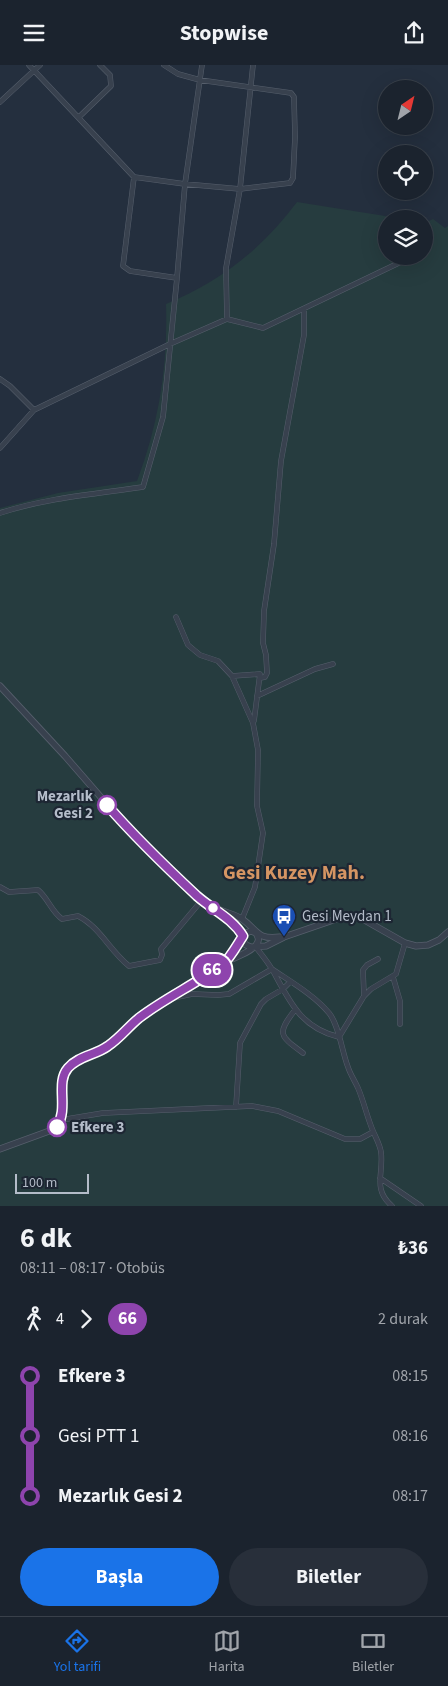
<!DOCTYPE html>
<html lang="tr">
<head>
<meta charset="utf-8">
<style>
	body { margin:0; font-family:"Source Sans 3",sans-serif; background:#282f3a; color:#f1f3f6; height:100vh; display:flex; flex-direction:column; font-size:19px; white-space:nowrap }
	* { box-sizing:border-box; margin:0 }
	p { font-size:16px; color:#a0a4aa }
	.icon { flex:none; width:28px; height:28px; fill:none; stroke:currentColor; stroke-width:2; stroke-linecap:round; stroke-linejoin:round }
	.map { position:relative; height:1141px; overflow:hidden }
	.sheet { display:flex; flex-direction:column; background:#1b232e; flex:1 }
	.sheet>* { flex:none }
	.badge { padding:0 10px; border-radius:16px; font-size:18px; line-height:32px }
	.needle { width:32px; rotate:35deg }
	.fabs { position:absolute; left:378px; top:15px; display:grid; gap:10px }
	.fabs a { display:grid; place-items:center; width:55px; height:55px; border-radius:50%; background:#1b232e; box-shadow:0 5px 20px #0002,0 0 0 1px #39404a; font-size:25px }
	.scale { position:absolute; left:15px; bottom:12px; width:74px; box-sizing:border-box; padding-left:5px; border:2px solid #b4bcc9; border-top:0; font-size:14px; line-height:18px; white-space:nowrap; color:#b4bcc9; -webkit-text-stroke:4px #1d2633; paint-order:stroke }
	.map>.badge { position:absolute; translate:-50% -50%; box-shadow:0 0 0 2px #fff }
	.legs { display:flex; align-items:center; gap:8px; height:55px; padding:0 20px; font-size:16px }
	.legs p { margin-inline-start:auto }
	.summary { display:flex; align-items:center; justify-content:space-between; height:85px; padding:0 20px }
	h1 { font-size:28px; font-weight:700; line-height:38px }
	.action { display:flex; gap:10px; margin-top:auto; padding:10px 20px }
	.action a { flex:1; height:58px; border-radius:30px; background:#1a73e8; color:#fff; font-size:20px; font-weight:700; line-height:58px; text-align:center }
	.action a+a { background:#282f3a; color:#f1f3f6 }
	ul { padding:0 20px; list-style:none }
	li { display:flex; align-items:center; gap:18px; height:60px; font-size:19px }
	li i { display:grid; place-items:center; width:8px; height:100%; margin:0 6px; background:currentColor }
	li i::after { content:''; width:12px; height:12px; margin:-6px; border:4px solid; border-radius:50%; background:#1b232e }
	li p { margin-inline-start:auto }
	li:first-child i { background:linear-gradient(#0000 50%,currentColor 0) }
	li:last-child i { background:linear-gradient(currentColor 50%,#0000 0) }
	header { display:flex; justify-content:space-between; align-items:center; height:65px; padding:0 20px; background:#1b232e; font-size:22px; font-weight:700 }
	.menu { display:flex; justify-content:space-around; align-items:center; height:70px; border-top:1px solid #39404a; background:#1b232e; font-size:14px; color:#a0a4aa }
	.menu a { display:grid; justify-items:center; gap:2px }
	.menu .selected { color:#1a73e8 }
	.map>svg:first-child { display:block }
</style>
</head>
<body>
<header><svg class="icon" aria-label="menu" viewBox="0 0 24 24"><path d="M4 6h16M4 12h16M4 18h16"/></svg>Stopwise<svg class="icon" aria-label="share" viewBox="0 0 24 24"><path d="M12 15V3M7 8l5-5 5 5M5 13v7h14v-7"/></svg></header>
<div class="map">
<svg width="448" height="1141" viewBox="0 0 448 1141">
	<rect width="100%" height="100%" fill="#242f3e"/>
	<path fill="#263c3f" d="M297 137 404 154H386V191H424V157H427L433 154 445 163 448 161V1141H0V443L58 428 137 416C159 358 168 300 166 239 220 217 263 183 297 137Z"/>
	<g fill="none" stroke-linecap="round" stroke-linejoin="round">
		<g stroke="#565f6c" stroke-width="5.5">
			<path id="minor" d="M29 0 134 112 185 119 240 124 290 118 293 113 295 72 294 32 291 28 200 15 178 9 164 0
				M0 37 40 0
				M79 52 111 21 110 10 100 0
				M134 112 123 201 130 206 177 213
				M227 254 226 203 240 124 253 0
				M0 314 10 321 34 345
				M0 383 34 345 170 279 227 254 263 263 405 195
				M0 448C46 433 95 429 143 422L163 352 177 213 185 119 202 0
				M176 552 188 580 200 590 218 596 232 611 253 658 258 685 257 741 263 768 255 822 242 854
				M232 611 260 609 254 656
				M260 613 265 612 267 608 266 590 263 578 264 546 274 479 281 396 304 270V244
				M257 631 315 604 333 599
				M0 822 9 827 38 825C48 833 51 846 62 854L78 851C100 862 110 886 129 901L160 895 162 890 161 884 202 835
				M255 881C261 889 268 897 273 906 290 937 301 963 339 972
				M393 912 400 936V959
				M364 931 363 905 367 900 378 894
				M173 933 192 929 218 930 229 929 272 904C291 917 314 930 329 948 339 960 342 987 348 1002 350 1009 355 1016 358 1023 364 1037 367 1052 373 1066 376 1073 380 1080 381 1087 384 1108 372 1124 392 1141
				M295 945C276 969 280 971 303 988
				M339 972 364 931 371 924 396 909 405 878
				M236 1042 240 978 261 939 266 934 283 924 290 917
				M61 1055 103 1048 252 1041 278 1046 345 1074H360L373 1067
				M380 1113 421 1141"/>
		</g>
		<g stroke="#565f6c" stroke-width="7">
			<path id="tertiary" d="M0 621 65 691 132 768 202 835 237 861 243 871V876L246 880 251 882 266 881 284 872 348 850 361 853 405 878 416 881 428 880 439 875 448 867
				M220 845C227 848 236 850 242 854 258 865 256 875 280 872
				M225 896 246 868 251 866 256 868
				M0 1084 52 1065C71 1050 56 1028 64 1008 71 993 93 991 106 983 118 976 127 964 137 955 146 947 158 940 169 934 187 922 204 909 223 898 234 892 247 890 256 880 259 876 259 874 257 870"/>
		</g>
		<use href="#minor" stroke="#38414e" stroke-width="4.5"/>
		<use href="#tertiary" stroke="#38414e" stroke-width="5.5"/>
	</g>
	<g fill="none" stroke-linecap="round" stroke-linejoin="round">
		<g stroke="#fff" stroke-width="11">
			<path id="line-1" d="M57 1062C69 1042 55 1018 68 1003 78 991 96 990 108 981 120 973 128 962 139 953 165 933 196 919 223 899 231 892 237 880 243 871 232 853 213 845 197 831 166 802 135 772 107 740"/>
		</g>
		<use href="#line-1" stroke="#8e44ad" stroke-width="8"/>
	</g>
	<defs>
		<g id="bus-pin" transform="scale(1.25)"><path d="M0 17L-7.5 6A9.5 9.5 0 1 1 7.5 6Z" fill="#1a4fb4" stroke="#1d2633"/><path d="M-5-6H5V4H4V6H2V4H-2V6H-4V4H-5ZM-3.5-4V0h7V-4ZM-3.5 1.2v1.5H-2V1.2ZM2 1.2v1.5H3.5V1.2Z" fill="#fff"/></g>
	</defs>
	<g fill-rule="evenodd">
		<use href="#bus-pin" x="284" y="851"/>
	</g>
	<g fill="#fff" stroke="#8e44ad" stroke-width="2.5">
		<circle cx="107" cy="740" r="9"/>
		<circle cx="213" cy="843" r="6"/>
		<circle cx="57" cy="1062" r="9"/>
	</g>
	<g text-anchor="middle" stroke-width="4.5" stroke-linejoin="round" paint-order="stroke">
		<g font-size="15" font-weight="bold" fill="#b4bcc9" stroke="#1d2633" text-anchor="end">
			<text x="93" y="736">Mezarlık<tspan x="93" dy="17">Gesi 2</tspan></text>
			<text x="71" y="1067" text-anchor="start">Efkere 3</text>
		</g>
		<g font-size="15" fill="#b4bcc9" stroke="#1d2633" text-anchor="start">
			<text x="302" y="856">Gesi Meydan 1</text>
		</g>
		<g font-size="20" font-weight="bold" fill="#d59563" stroke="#1d2633">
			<text x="294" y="814">Gesi Kuzey Mah.</text>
		</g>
	</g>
</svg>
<div class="fabs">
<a><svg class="needle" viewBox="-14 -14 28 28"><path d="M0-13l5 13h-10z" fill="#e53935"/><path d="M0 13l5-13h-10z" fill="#a0a4aa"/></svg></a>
<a><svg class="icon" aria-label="locate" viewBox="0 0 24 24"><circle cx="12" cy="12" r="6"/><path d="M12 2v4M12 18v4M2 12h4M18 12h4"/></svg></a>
<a><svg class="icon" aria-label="layers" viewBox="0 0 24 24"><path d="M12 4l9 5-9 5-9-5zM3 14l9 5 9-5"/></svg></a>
</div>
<div class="scale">100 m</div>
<b class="badge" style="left:212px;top:905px;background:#8e44ad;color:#fff">66</b>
</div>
<section class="sheet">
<div class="summary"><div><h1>6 dk</h1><p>08:11 – 08:17 · Otobüs</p></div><b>₺36</b></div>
<div class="legs"><svg class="icon" aria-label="walk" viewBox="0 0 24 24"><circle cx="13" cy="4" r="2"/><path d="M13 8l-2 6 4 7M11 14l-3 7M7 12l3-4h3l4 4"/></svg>4<svg class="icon" aria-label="forward" viewBox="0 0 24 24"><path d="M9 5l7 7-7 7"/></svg><b class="badge" style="background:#8e44ad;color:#fff">66</b><p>2 durak</p></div>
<ul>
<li><i style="color:#8e44ad"></i><b>Efkere 3</b><p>08:15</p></li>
<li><i style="color:#8e44ad"></i><span>Gesi PTT 1</span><p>08:16</p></li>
<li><i style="color:#8e44ad"></i><b>Mezarlık Gesi 2</b><p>08:17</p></li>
</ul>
<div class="action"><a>Başla</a><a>Biletler</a></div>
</section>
<nav class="menu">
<a class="selected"><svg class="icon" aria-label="directions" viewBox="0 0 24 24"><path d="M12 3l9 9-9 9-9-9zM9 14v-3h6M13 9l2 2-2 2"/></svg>Yol tarifi</a>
<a><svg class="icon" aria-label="map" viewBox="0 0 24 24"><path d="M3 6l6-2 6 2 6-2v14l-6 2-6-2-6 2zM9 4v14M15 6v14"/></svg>Harita</a>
<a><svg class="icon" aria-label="tickets" viewBox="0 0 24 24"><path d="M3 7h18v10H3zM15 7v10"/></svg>Biletler</a>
</nav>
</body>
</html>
